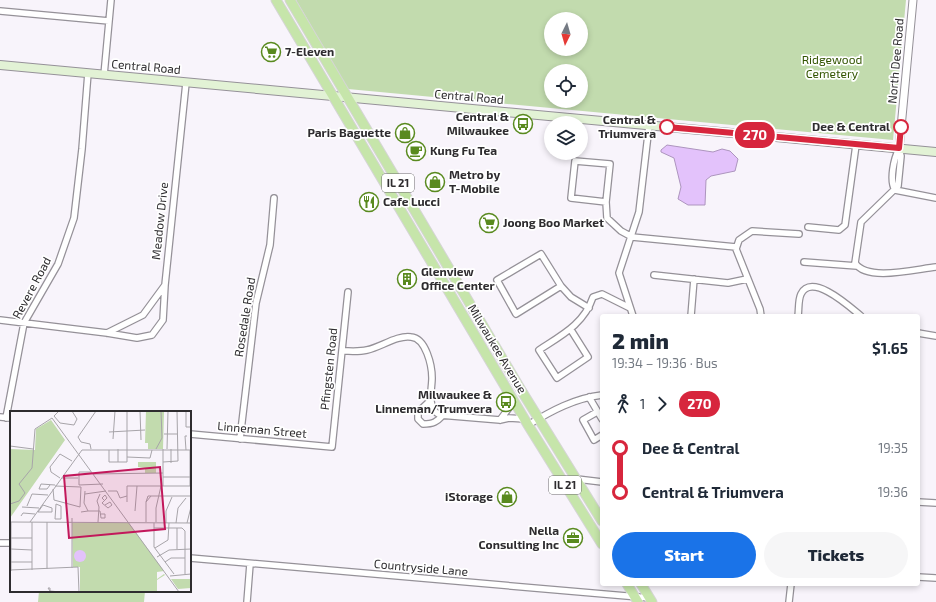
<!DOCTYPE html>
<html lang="en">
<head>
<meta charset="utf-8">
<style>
	body { margin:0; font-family:"Exo 2",sans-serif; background:#f6f6f7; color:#1f2937; height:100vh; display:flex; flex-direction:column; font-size:15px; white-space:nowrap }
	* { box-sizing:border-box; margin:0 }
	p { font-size:13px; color:#747a83 }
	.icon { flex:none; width:22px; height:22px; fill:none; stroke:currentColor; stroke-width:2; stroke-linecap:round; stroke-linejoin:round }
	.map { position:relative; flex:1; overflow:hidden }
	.panel { position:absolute; left:600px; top:314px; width:320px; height:272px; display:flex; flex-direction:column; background:#fff; border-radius:4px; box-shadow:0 2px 6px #0003 }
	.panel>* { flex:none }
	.badge { padding:0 8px; border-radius:13px; font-size:14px; line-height:26px }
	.needle { width:26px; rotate:185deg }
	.fabs { position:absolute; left:544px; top:12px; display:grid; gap:8px }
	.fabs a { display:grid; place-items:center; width:44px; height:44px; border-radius:50%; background:#fff; box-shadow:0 2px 6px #0003; font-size:20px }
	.map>.badge { position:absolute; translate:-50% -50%; box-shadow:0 0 0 2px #fff }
	.legs { display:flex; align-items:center; gap:6px; height:44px; padding:0 12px; font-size:13px }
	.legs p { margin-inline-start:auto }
	.summary { display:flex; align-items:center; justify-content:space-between; height:68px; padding:0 12px }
	h1 { font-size:22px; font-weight:800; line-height:30px }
	.cta { display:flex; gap:8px; margin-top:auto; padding:8px 12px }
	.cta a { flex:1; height:46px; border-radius:24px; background:#1a73e8; color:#fff; font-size:16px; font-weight:800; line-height:46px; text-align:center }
	.cta a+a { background:#f6f6f7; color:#1f2937 }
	ul { padding:0 12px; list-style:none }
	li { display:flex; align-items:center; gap:14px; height:44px; font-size:15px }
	li i { display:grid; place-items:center; width:6px; height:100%; margin:0 5px; background:currentColor }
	li i::after { content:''; width:10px; height:10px; margin:-5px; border:3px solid; border-radius:50%; background:#fff }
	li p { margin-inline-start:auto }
	li:first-child i { background:linear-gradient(#0000 50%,currentColor 0) }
	li:last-child i { background:linear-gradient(currentColor 50%,#0000 0) }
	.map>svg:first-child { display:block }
</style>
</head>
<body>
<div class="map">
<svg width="936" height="602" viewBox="0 0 936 602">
	<rect width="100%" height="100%" fill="#f8f4fb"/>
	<path fill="#c2dbae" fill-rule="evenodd" d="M296 0H906L893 140 348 89ZM551 19H581V49H551ZM551 71H581V101H551Z
		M39 591H145L144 602H38Z"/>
	<path fill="#e3c2fb" stroke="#ad95be" d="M667 145 713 152 722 149 730 151 738 159 735 171 711 176 706 180 705 205H688L678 199 681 187 674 158 661 152V150Z"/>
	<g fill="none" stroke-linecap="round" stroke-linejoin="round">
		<g stroke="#959198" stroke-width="8">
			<path id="minor" d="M0 11 109 21
				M104 75 111 0
				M899 149 901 156 898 186 861 222 855 263C867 282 916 269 936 267
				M895 190C889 180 894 158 899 149
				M895 190 936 198
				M606 202 571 198 575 161 610 164 606 202 607 218 621 231 632 237 736 247
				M808 227 839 230 845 225 856 145
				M804 262 857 266
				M654 275 728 283 747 279
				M561 286 516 314 497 280 541 254 561 286 571 297 589 308
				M633 316 619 273 639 212 649 126
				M691 316 694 279
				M761 316 760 309 736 249 739 240 752 231 799 234
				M798 316C799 310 798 300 801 294 812 272 850 307 861 316
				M0 320 107 333 137 338 152 335 163 320 165 285
				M571 330 588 357 557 378 539 350C562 335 584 324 593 297L602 294 630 308
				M107 333 143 315 165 285 186 83
				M918 333 936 336
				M342 351C350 351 359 352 367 350 381 347 397 335 411 337 426 338 432 366 432 378 432 387 429 398 432 406 433 411 436 413 440 415L500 420 509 418 525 419
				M589 397 602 419
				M431 400 418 412V419L423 424C433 424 437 422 443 415
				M597 412 583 420 594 440 602 435
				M0 417 11 418
				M6 418 24 323 58 264 74 218 82 149 88 73
				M500 420 514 401
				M528 425C551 411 575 398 602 395
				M190 434 332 447 348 292
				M240 439 256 303 270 245 274 198
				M566 486 577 479 602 482
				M918 502 936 503
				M0 543H11
				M190 558 650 598
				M918 577 936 578
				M247 602 250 564
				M789 602 791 584"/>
		</g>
		<g stroke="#959198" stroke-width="9">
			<path id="tertiary" d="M899 149 913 0"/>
		</g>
		<g stroke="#959198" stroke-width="10">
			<path id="secondary" d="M0 65 936 152"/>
		</g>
		<g stroke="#d5d5d5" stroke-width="11">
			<path id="primary" d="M276 0 528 425 602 544
				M290 0 521 390 602 521
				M627 584 638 602
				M641 584 652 602"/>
		</g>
		<use href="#minor" stroke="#fff" stroke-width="5.5"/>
		<use href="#tertiary" stroke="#fff" stroke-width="7"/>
		<use href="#secondary" stroke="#e2f2d5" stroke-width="8"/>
		<use href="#primary" stroke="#c6e5aa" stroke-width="9"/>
	</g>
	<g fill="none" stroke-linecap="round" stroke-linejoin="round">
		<g stroke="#fff" stroke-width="9">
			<path id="line-1" d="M667 127 899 148 901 127"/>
		</g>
		<use href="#line-1" stroke="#d7263d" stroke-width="6"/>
	</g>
	<defs>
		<g id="supermarket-ring" transform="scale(1)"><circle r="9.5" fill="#fff" stroke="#598a1f" stroke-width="1.5"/><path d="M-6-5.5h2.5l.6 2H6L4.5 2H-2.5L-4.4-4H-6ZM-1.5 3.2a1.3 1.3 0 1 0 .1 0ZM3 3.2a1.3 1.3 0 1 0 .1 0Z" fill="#598a1f"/></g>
		<g id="bus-ring" transform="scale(1)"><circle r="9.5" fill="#fff" stroke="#598a1f" stroke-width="1.5"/><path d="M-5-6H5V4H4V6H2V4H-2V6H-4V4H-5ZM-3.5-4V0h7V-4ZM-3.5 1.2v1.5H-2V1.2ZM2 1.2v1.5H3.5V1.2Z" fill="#598a1f"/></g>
		<g id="shop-ring" transform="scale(1)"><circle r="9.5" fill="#fff" stroke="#598a1f" stroke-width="1.5"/><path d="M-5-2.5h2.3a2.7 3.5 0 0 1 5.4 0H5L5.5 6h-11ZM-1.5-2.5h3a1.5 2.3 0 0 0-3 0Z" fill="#598a1f"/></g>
		<g id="cafe-ring" transform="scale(1)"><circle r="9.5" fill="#fff" stroke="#598a1f" stroke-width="1.5"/><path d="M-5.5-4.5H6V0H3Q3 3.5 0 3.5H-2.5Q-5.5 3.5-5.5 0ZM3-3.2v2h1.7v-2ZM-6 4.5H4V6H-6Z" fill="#598a1f"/></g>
		<g id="restaurant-ring" transform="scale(1)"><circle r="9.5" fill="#fff" stroke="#598a1f" stroke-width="1.5"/><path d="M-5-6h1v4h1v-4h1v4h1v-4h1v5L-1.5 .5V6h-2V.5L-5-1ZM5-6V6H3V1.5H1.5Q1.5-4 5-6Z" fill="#598a1f"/></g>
		<g id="building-ring" transform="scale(1)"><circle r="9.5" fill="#fff" stroke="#598a1f" stroke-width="1.5"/><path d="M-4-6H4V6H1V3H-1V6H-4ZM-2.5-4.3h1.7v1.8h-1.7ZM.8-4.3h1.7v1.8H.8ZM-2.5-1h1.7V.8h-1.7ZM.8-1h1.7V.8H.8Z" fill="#598a1f"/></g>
		<g id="office-ring" transform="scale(1)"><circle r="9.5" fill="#fff" stroke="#598a1f" stroke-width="1.5"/><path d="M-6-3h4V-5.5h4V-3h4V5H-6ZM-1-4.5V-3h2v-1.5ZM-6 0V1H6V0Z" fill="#598a1f"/></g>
	</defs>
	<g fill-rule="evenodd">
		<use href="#supermarket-ring" x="271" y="52"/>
		<use href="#bus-ring" x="523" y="124"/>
		<use href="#shop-ring" x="405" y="133"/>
		<use href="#cafe-ring" x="416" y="151"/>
		<use href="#shop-ring" x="435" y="182"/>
		<use href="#restaurant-ring" x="369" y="202"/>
		<use href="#supermarket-ring" x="489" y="223"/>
		<use href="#building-ring" x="407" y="279"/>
		<use href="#bus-ring" x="506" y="402"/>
		<use href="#shop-ring" x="507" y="497"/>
		<use href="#office-ring" x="573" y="538"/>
	</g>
	<g fill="#fff" stroke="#d7263d" stroke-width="2">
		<circle cx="667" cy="127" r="7"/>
		<circle cx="901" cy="127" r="7"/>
	</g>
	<g text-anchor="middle" stroke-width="3.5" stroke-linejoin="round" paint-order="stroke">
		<g fill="#fff" stroke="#6d6b6d" stroke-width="1">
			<rect x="382" y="174" width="32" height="18" rx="3"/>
			<rect x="549" y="476" width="32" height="18" rx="3"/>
		</g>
		<g font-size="11" font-weight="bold" fill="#2e2c2f">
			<text x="398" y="187">IL 21</text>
			<text x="565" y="489">IL 21</text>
		</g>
		<g font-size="12" font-weight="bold" fill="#2e2c2f" stroke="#fff" text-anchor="start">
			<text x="285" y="56">7-Eleven</text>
			<text x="509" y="121" text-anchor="end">Central &amp;<tspan x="509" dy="14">Milwaukee</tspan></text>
			<text x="391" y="137" text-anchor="end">Paris Baguette</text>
			<text x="430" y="155">Kung Fu Tea</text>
			<text x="449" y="179">Metro by<tspan x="449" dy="14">T-Mobile</tspan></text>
			<text x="383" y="206">Cafe Lucci</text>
			<text x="503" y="227">Joong Boo Market</text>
			<text x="421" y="276">Glenview<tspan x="421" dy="14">Office Center</tspan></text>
			<text x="492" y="399" text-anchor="end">Milwaukee &amp;<tspan x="492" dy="14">Linneman/Trumvera</tspan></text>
			<text x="493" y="501" text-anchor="end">iStorage</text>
			<text x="559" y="535" text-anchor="end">Nella<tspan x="559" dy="14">Consulting Inc</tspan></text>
		</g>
		<g font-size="12" fill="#325401" stroke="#fff">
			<text x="832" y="64">Ridgewood<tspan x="832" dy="14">Cemetery</tspan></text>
		</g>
		<g font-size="12" fill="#2e2c2f" stroke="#fff">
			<text transform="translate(896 61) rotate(-85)" y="4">North Dee Road</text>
			<text transform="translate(146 67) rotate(5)" y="4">Central Road</text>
			<text transform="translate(469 97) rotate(5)" y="4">Central Road</text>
			<text transform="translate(160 221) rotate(-84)" y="4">Meadow Drive</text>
			<text transform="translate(32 288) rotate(-62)" y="4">Revere Road</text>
			<text transform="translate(245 317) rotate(-81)" y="4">Rosedale Road</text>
			<text transform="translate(497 349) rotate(59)" y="4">Milwaukee Avenue</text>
			<text transform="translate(329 369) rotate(-84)" y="4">Pfingsten Road</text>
			<text transform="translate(262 430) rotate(5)" y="4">Linneman Street</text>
			<text transform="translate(421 568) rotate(5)" y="4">Countryside Lane</text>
		</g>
		<g font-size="12" font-weight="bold" fill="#2e2c2f" stroke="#fff" text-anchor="end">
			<text x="656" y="124">Central &amp;<tspan x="656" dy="14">Triumvera</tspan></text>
			<text x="890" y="131">Dee &amp; Central</text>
		</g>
	</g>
	<g transform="translate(10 411)">
		<rect width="181" height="181" fill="#f8f4fb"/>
		<path d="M136 0H154L153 38H138V32H135ZM41 9 55 29 0 107V38L25 39 26 18ZM128 51H146V62H135V57L128 56ZM62 112H119L154 160 147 161V168L154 163 155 164 147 169V180L70 181V156H63ZM161 168H181V177L168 178Z" fill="#c2dbae"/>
		<path d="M64 145a6 6 0 1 1 12 0a6 6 0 1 1-12 0Z" fill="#e3c2fb"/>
		<path fill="none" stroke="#a7a4a9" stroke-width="1" d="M49 0 44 5 50 12 64 14 67 8 62 0M130 0 131 29M176 0V16H181M42 7 169 181M99 21 135 19M154 23H167M103 28 105 0M0 35 23 38M81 38 80 33 71 31 68 26 86 0M108 38V51M146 38 152 27 151 0M157 38 158 0M161 38V52M99 39V51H117V0M176 39 175 25H177M117 46 140 47 142 39M153 51 168 50 167 0M81 61H69V74L93 73M83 63 153 62M153 66H180M50 67 41 61 40 56 50 43 62 50M52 67H68M153 75V38M180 75V39M29 78 31 73 45 74M29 78H37L40 74M43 78 44 89 70 96 71 76 45 75M98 80H107L110 87 117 85M75 83 96 80M117 91V75H181M136 91 138 85H181M92 92 98 97 102 94 100 91 95 94M92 92 97 87 95 84 92 87 94 89M0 93 9 90 15 82 9 73 22 57 25 18 42 7M46 93 51 95V108H45ZM33 94 42 97V101H28ZM17 95 22 83 38 84M12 96 29 97M78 100H90L91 107H95V103H91M125 100 127 75M71 101 78 100 74 92 75 80M11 105 13 102 25 103M0 111 181 112M20 111 72 39H181M88 111 89 96 87 90 90 83M136 111V91L141 85M146 111V97L151 75M144 112V136L164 163M156 112V100L162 86M166 112 168 97 176 87M177 112 181 96M144 117H172L175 120M175 120V163M1 127H22M145 137 158 129 159 112M1 138 22 139M167 138V117M147 146 159 139 181 138M1 151H22M155 151 161 147H175M62 157V107M37 158V111M0 159 68 156 69 181M22 159V111M1 160V111M160 165 181 163M40 180 38 177H40V180L50 181"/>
		<path fill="#c2185b" fill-opacity="0.15" stroke="#c2185b" stroke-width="2" d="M150 56 155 118 59 127 54 65Z"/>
		<rect width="181" height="181" fill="none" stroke="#2e2c2f" stroke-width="2"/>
	</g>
</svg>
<div class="fabs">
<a><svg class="needle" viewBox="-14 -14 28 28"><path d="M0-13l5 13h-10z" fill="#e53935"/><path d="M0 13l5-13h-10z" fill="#747a83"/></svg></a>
<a><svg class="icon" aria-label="locate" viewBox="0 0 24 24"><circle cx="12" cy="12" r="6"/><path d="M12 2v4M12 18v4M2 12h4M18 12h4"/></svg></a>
<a><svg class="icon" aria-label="layers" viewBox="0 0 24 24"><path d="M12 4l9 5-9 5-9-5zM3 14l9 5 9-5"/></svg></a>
</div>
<b class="badge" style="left:755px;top:135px;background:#d7263d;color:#fff">270</b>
<section class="panel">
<div class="summary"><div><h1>2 min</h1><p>19:34 – 19:36 · Bus</p></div><b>$1.65</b></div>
<div class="legs"><svg class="icon" aria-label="walk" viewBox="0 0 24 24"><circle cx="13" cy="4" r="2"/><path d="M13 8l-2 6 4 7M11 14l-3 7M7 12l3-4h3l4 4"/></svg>1<svg class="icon" aria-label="forward" viewBox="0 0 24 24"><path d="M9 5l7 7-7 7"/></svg><b class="badge" style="background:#d7263d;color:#fff">270</b></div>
<ul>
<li><i style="color:#d7263d"></i><b>Dee &amp; Central</b><p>19:35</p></li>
<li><i style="color:#d7263d"></i><b>Central &amp; Triumvera</b><p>19:36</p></li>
</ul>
<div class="cta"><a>Start</a><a>Tickets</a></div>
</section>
</div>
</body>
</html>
